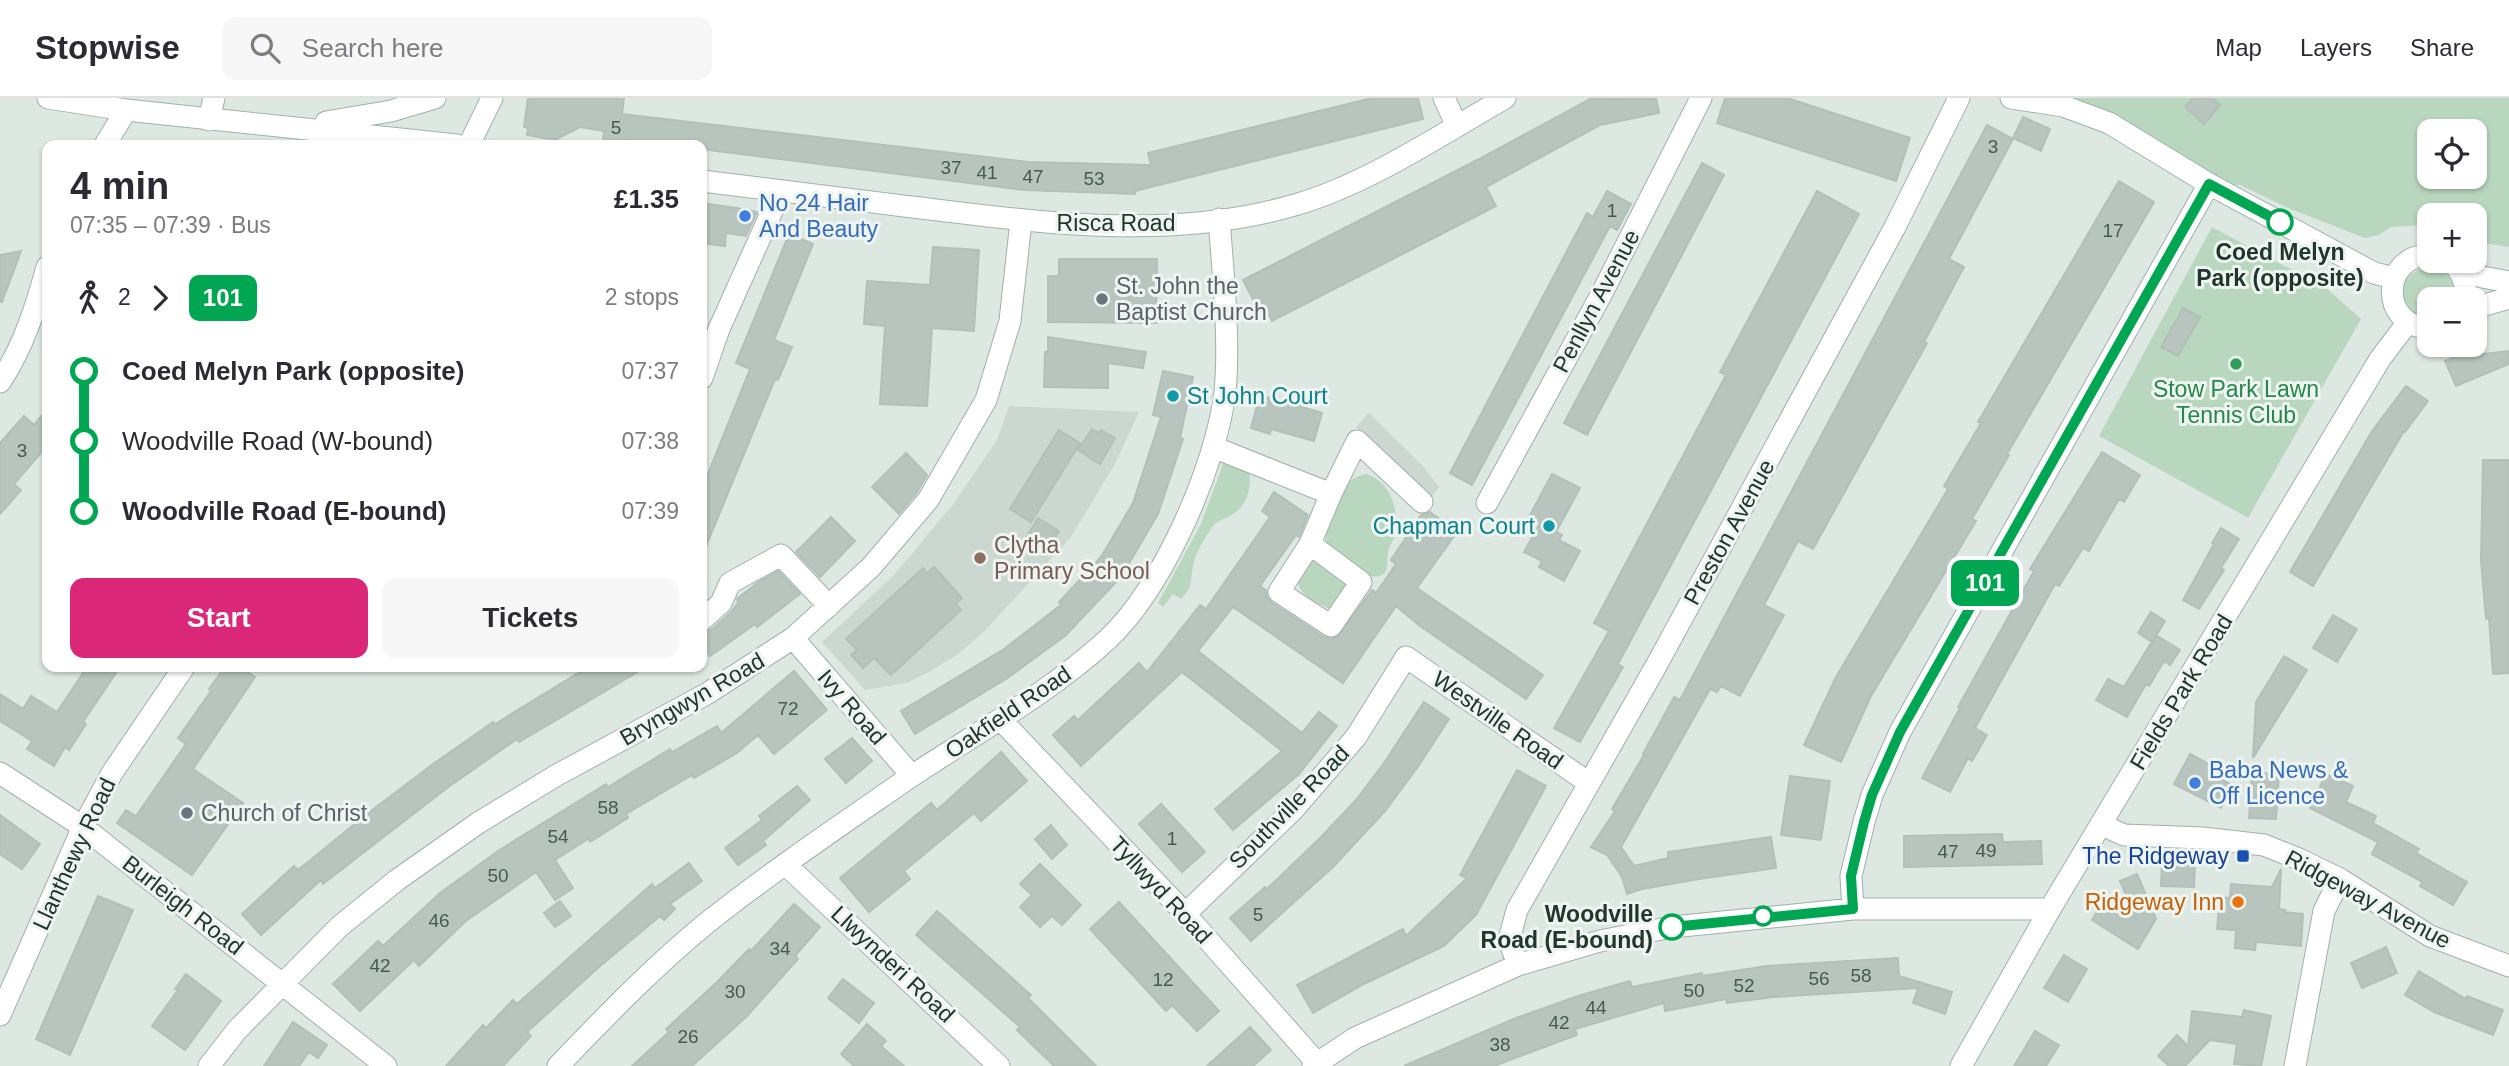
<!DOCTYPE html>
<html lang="en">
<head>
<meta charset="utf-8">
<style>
	body { margin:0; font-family:Helvetica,sans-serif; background:#f7f7f7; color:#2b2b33; height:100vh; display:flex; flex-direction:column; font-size:26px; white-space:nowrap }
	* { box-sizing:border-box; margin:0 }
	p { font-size:23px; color:#7c7c81 }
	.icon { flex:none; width:38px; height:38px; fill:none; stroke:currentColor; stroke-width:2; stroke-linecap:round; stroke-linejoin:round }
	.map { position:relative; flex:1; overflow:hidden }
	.drawer { position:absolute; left:42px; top:42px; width:665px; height:532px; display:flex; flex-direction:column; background:#fff; border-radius:14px; box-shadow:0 2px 5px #0004 }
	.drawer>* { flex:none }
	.badge { padding:0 14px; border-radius:10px; font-size:24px; line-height:46px }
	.buttons { position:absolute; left:2417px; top:21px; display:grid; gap:14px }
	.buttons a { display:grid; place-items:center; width:70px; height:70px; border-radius:14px; background:#fff; box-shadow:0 2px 5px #0004; font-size:35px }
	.map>.badge { position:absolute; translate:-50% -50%; box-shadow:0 0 0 4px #fff }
	.legs { display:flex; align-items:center; gap:10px; height:77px; padding:0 28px; font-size:23px }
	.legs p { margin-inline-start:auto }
	.head { display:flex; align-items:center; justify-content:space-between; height:119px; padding:0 28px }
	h1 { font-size:38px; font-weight:600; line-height:52px }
	.action { display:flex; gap:14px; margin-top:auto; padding:14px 28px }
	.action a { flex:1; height:80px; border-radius:14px; background:#db2777; color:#fff; font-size:28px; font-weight:600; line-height:80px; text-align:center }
	.action a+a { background:#f7f7f7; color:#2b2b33 }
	ul { padding:0 28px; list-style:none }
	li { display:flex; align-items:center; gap:24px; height:70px; font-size:26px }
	li i { display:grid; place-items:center; width:10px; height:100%; margin:0 9px; background:currentColor }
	li i::after { content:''; width:18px; height:18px; margin:-9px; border:5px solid; border-radius:50%; background:#fff }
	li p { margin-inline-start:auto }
	li:first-child i { background:linear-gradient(#0000 50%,currentColor 0) }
	li:last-child i { background:linear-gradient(currentColor 50%,#0000 0) }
	header { display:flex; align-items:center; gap:42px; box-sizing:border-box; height:98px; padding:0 35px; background:#fff; border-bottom:2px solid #e1e1e2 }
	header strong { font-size:33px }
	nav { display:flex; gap:38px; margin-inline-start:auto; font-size:24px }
	.search { width:490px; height:63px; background:#f7f7f7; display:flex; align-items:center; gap:18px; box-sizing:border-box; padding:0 24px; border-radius:14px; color:#7c7c81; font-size:26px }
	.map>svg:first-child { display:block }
</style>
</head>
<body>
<header>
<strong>Stopwise</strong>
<div class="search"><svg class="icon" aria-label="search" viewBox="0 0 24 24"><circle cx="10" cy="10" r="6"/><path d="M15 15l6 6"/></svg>Search here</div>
<nav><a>Map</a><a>Layers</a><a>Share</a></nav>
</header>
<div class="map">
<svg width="2509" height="968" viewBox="0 0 2509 968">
	<rect width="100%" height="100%" fill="#dee8e3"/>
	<path fill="#cdd7d2" d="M1009 308 1139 314 1115 366 1071 439 984 534 957 557 927 575 907 585 865 592 822 544 894 477 954 405 997 342Z
		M1369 315 1422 367 1439 389 1432 399 1429 396 1425 398 1356 329Z"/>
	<path fill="#b9d7bf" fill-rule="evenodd" d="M2011 0H2509V149L2475 144 2474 117H2429V127L2391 129 2379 137 2365 140 2288 110 2240 87 2209 86 2100 22ZM2429 33H2474V79H2429Z
		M2212 129 2326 190 2361 221 2248 420 2099 338Z
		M2427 169C2445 170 2457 183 2454 201H2429V221C2395 216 2393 176 2427 169Z
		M1224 363 1249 374C1252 388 1247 406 1236 414 1229 420 1219 421 1213 428 1205 439 1196 454 1193 467 1190 484 1194 488 1181 501L1173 496 1163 509 1158 505 1201 426Z
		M1365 376C1389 381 1399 411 1396 434 1395 441 1389 447 1388 455 1386 463 1390 476 1379 478 1371 481 1361 472 1354 468 1343 460 1332 455 1325 443 1331 417 1336 383 1365 376Z
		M1313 460 1350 482 1332 512C1321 507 1298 497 1298 484 1298 476 1309 466 1313 460Z"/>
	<path fill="#b7c5be" stroke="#b2c0b9" stroke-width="2" d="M528 0H624L622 16 1028 64 1151 67 1148 55 1372 0H1418L1423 21 1135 93V96L1024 92 702 51V47H670L625 42V47L603 43 604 33 580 29 555 42 527 37 528 30 524 29Z
		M1656 0 1659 15 1600 27 1486 89 1496 108 1272 223 1262 204 1256 207 1243 182 1485 58 1590 1Z
		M1725 0H1787L1910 40 1896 83 1717 25Z
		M2193 0H2212L2220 7 2204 26 2185 9Z
		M2023 19 2050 31 2041 53 2013 40Z
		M1987 27 2013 41 1949 161 1964 169 1924 244 1927 245 1813 451 1798 443 1764 507 1784 517 1740 598 1721 588 1717 594 1710 591 1621 749 1634 768 1668 760V754L1771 739 1776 770 1699 781 1642 791 1627 796 1622 779 1607 757 1591 749 1615 713 1612 711 1644 657 1643 656 1674 599 1680 602Z
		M1702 65 1724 77 1587 337 1564 325Z
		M2119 83 2154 104 2007 356 2009 357 1972 421 1976 423 1871 598 1841 664 1804 647 1836 579 1948 391 1944 388 1981 325 1978 324Z
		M1607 93 1631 106 1617 132 1610 128 1472 387 1450 375 1587 115 1593 119Z
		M1817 93 1859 116 1618 566 1623 569 1580 644 1554 630 1609 533 1594 525 1726 277 1720 274Z
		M702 105 736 110 757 114 746 138 726 135 725 148 702 145Z
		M789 136 813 146 774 242 792 249 778 282 775 281 702 458V391L750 271 736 265Z
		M933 149 979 152 974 233 932 230 927 308 880 306 885 228 864 226 867 183 930 187Z
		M21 153 2 204H0V157Z
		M1059 161H1157L1156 225 1048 224V178H1059Z
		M2183 210 2200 219 2178 258 2161 249Z
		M1048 239 1146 254 1143 270 1108 265V290L1044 289 1045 254H1048Z
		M2473 252 2475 257 2509 253V266L2456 288 2445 263Z
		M1163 273 1193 279 1180 340 1183 341 1158 416 1121 479 1065 538 1006 581 915 636 901 613 1004 551 1062 506 1059 504 1101 459 1133 405 1161 319 1153 317Z
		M2406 288 2428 303 2405 334 2404 333 2313 488 2290 474 2372 333Z
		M1260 297 1322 315 1314 343 1271 331 1270 336 1251 330Z
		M47 311V348L14 386 21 392 0 416V345L24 318 34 327Z
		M1092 331 1099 335 1101 332 1115 340 1100 366 1078 352Z
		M1059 332 1080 345 1031 424 1010 411Z
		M2102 354 2140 377 2124 404 2119 401 2089 453 2083 450 2059 488 2055 486 1975 630 1987 637 1972 663 1968 660 1950 694 1922 680 1960 610 1958 609 2034 473 2030 471Z
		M906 355 927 377 917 394 899 416 872 389Z
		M2483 362H2509V575L2493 576 2489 520 2486 521 2481 462Z
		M1552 376 1580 390 1556 434 1562 437 1559 442 1580 453 1564 483 1539 469 1542 463 1524 454 1540 425 1529 419Z
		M1274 394 1308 417 1299 439 1296 437 1260 488 1266 492 1267 499 1272 505 1324 539 1331 541 1337 539 1372 492 1376 495 1396 466 1391 462 1421 417 1430 414 1457 434 1417 490 1543 577 1526 601 1420 528 1396 508 1343 585 1233 509 1198 553 1302 635 1319 614 1337 628 1299 676 1233 732 1215 711 1282 653 1182 574 1081 668 1053 637 1074 618 1078 622 1139 565 1147 574 1200 507 1206 511 1270 419 1262 413Z
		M831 419 855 443 820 479 796 454Z
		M1038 420 1059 433 1044 458 1023 445Z
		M2221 430 2239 441 2221 470 2224 472 2199 511 2183 502 2214 446 2212 445Z
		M934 469 962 500 956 506 961 512 891 577 874 560 863 570 851 557 857 552 846 541 923 470 927 475Z
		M778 473 800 496 757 529 755 526 710 558 702 546V535L711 532 730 515 738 505 737 501 757 485Z
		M2151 514 2165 523 2152 544 2138 535Z
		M2333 517 2357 531 2337 564 2313 550Z
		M2156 537 2180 552 2170 567 2164 563 2149 588 2146 586 2127 619 2096 602 2108 581 2124 589Z
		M2284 558 2307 572 2253 660 2256 604Z
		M87 569H120L83 624 86 626 69 652 65 649 54 668 27 651 32 643 0 623V596L23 611 31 598 57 614Z
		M225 569H241L255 579 193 671 243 705 192 777 117 725 126 712 136 718 186 646 178 640 211 593 209 591Z
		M588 569H646L519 644 517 641 447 690 323 786 321 782 261 837 242 816 294 768 298 772 367 716 433 666 493 624 495 626Z
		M794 573 827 612 774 656 758 637 737 655 694 680 692 677 626 716 628 720 590 744 588 741 555 762 573 790 555 802 536 774 466 823 419 868 414 862 360 913 333 886 378 843 383 848 440 795 498 753 606 686 608 689 670 651 672 654 717 628 721 635Z
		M1424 604 1449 621 1417 670 1385 713 1333 769 1251 843 1230 820 1265 789 1267 791 1321 739 1356 702 1384 665Z
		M852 640 872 663 846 685 825 661Z
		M1001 654 1027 683 981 723 974 715 904 773 910 781 869 814 840 780 931 705 937 712Z
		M2190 656 2216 670 2212 676 2234 688 2221 710 2174 686Z
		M1517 672 1546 688 1476 817 1444 848 1364 886 1313 915 1297 887 1403 831 1406 838 1467 780 1460 777Z
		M2252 675 2279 676 2276 721 2249 720Z
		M2326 676 2353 688 2346 704 2376 718 2373 725 2419 751 2416 755 2467 784 2453 807 2420 788 2422 784 2372 756 2378 744 2310 710Z
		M1790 678 1830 683 1821 742 1781 737Z
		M797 688 810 702 763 743 766 747 738 767 725 750 762 722 759 718Z
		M1161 706 1205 754 1182 774 1139 726Z
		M0 717 40 746 22 771 0 756Z
		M1051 727 1067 747 1052 761 1035 741Z
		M2002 736 2003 744 2041 743 2042 766 1904 769V738Z
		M2162 763 2195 764 2194 789 2161 788Z
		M689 765 702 783 670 806 675 811 664 822 660 818 599 869 527 934 531 938 503 968H446L483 927 486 930 513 902 517 906 652 786 655 790Z
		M1040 766 1081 807 1062 827 1052 818 1040 829 1020 809 1032 797 1020 786Z
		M2281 771 2279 811 2285 812 2284 814 2303 816 2301 848 2256 844 2255 852 2235 850 2236 832 2217 831 2220 799 2230 800 2231 786 2272 789Z
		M2137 776 2156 821 2138 851 2092 822 2105 801 2136 820 2120 783Z
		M98 798 133 812 70 957 36 941Z
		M560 803 571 818 555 829 544 815Z
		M1119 804 1219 913 1197 933 1172 907 1166 913 1090 831Z
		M794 806 820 829 795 858 798 861 746 919 692 968H632L669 934 666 931 716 885 749 851 751 853Z
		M937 813 1031 897 1028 900 1096 968H1054L1017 932 1020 929 916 837Z
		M2386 849 2397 875 2362 890 2351 865Z
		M2064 857 2087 871 2068 904 2044 890Z
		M1898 860 1899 878 1952 894 1945 916 1913 905 1918 890 1774 899 1727 905 1726 901 1665 913 1664 905 1575 931 1577 937 1494 968H1404L1516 920 1578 898 1630 883 1632 889 1702 875V878L1767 868Z
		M2419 873 2466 901 2467 898 2503 912 2493 937 2434 914 2405 897Z
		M186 876 221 903 185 952 152 928 178 892 175 891Z
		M843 881 874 905 859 925 828 900Z
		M2244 912 2271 918 2261 968 2234 966 2237 946 2210 942 2185 968H2169L2158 958 2177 937 2188 948 2192 913 2242 919Z
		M293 924 327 947 318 960 309 954 299 968H264Z
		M867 926 886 943 881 948 904 968H854L841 956Z
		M1250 929 1271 952 1253 968H1207Z
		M2035 933 2059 947 2046 968H2014Z"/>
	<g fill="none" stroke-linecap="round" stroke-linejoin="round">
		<g stroke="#a2afa9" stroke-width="23">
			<path id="street" d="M1444 0 1457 28
				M209 22 214 0
				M702 280 719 231 781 93
				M1213 349 1331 396 1310 446 1279 494 1331 528 1361 484 1310 446
				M1331 396 1357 343 1422 404
				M1487 405 1601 197 1701 0
				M702 522 721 505 730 485 781 457 829 508
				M793 540 912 678
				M1001 622 1178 808 1317 965
				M0 675 83 729 386 968
				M2102 727 2124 737 2203 740 2264 747 2301 762 2340 781 2430 838 2509 868
				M785 766 999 968
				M1853 811 1851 778 1864 724 1872 697 1900 634 2209 86
				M1185 816 1293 712 1356 639 1406 559 1589 685
				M1518 867 1509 842 1517 812 1656 568 1895 129 1959 0
				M0 917 83 729 112 675 184 569
				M209 968 237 932 340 828 397 782 478 725 557 677 708 595 793 540 871 469 928 402 986 302 1010 223 1021 123
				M558 968C606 918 654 868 708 824 770 775 835 731 900 686 970 638 1045 599 1108 541 1163 489 1216 369 1225 294 1230 241 1223 175 1219 121
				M1313 968 1355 940 1518 867 1600 843 1672 829 1853 811H2050
				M2295 968 2324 813 2340 781"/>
		</g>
		<g stroke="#9fb2a9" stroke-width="23">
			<path id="secondary" d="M48 0 126 12 457 47
				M2011 0 2063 8 2109 25 2209 86 2374 175 2394 180
				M326 24 391 13 435 0
				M105 47 126 12
				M469 47 492 0
				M702 83C777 92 853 102 929 111 1050 126 1178 142 1298 106 1369 85 1440 37 1505 0
				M2429 157C2380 158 2380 229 2429 230
				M2451 164C2463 174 2467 186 2465 201
				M2458 170 2482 179 2509 184
				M2474 210 2509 200
				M0 284C23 250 36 209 47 169
				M1961 968 2050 811 2380 261 2408 224"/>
		</g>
		<use href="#street" stroke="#fff" stroke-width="21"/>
		<use href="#secondary" stroke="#fff" stroke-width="21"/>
	</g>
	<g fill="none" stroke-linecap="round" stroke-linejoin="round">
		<g stroke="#fff" stroke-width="16">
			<path id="line-1" d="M1672 829 1853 811 1851 778 1864 724 1872 697 1900 634 2209 86 2280 124"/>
		</g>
		<use href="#line-1" stroke="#00a651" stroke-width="10"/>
	</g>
	<g fill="#3f7fe0" stroke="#eef5f1" stroke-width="2.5">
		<circle cx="745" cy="118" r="7"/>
		<circle cx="2195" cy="685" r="7"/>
	</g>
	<g fill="#fff" stroke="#00a651" stroke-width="3.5">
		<circle cx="2280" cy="124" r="12"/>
		<circle cx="1763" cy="818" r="9"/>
		<circle cx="1672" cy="829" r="12"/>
	</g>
	<g fill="#6b7280" stroke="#eef5f1" stroke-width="2.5">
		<circle cx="1102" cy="201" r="7"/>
		<circle cx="187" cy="715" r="7"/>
	</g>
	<circle fill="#2e9e5b" stroke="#eef5f1" stroke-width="2.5" cx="2236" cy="266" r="7"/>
	<g fill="#0f9aa8" stroke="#eef5f1" stroke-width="2.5">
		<circle cx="1173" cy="298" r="7"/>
		<circle cx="1549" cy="428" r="7"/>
	</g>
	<circle fill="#8d6e63" stroke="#eef5f1" stroke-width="2.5" cx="980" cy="460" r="7"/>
	<rect fill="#1a4fb4" stroke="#eef5f1" stroke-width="2.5" x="2236" y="751" width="14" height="14" rx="3.5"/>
	<circle fill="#e8710a" stroke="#eef5f1" stroke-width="2.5" cx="2238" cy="804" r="7"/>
	<g text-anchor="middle" stroke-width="6" stroke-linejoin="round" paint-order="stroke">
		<g font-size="19" fill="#465a52">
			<text x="616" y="36">5</text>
			<text x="1993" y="55">3</text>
			<text x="951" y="76">37</text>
			<text x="987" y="81">41</text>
			<text x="1033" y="85">47</text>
			<text x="1094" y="87">53</text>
			<text x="1612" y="119">1</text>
			<text x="2113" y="139">17</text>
			<text x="22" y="359">3</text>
			<text x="788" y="617">72</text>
			<text x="608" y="716">58</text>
			<text x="558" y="745">54</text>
			<text x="1172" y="747">1</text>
			<text x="1986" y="759">49</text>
			<text x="1948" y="760">47</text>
			<text x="498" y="784">50</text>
			<text x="1258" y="823">5</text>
			<text x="439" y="829">46</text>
			<text x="780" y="857">34</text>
			<text x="380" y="874">42</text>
			<text x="1861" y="884">58</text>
			<text x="1819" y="887">56</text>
			<text x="1163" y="888">12</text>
			<text x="1744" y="894">52</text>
			<text x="1694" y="899">50</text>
			<text x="735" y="900">30</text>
			<text x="1596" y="916">44</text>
			<text x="1559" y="931">42</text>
			<text x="688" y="945">26</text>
			<text x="1500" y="953">38</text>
		</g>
		<g font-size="23" fill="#366cbe" stroke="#eef5f1" text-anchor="start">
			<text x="759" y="113">No 24 Hair<tspan x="759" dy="26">And Beauty</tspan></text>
			<text x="2209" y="680">Baba News &amp;<tspan x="2209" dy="26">Off Licence</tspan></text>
		</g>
		<g font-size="23" fill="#21362e" stroke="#eef5f1">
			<text x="1116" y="133">Risca Road</text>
			<text transform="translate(1596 203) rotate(-62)" y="8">Penllyn Avenue</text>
			<text transform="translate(1729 434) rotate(-61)" y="8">Preston Avenue</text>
			<text transform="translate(2181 594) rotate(-59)" y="8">Fields Park Road</text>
			<text transform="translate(692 601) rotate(-30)" y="8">Bryngwyn Road</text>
			<text transform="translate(852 609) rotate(49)" y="8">Ivy Road</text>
			<text transform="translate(1008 614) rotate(-34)" y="8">Oakfield Road</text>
			<text transform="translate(1498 622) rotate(35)" y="8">Westville Road</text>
			<text transform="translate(1289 709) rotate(-46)" y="8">Southville Road</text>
			<text transform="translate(74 756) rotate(-65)" y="8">Llanthewy Road</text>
			<text transform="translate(1161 792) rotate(47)" y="8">Tyllwyd Road</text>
			<text transform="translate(2368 801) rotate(28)" y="8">Ridgeway Avenue</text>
			<text transform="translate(183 807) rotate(38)" y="8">Burleigh Road</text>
			<text transform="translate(893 866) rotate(43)" y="8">Llwynderi Road</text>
		</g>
		<g font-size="23" font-weight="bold" fill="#21362e" stroke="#eef5f1">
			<text x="2280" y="162">Coed Melyn<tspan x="2280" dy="26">Park (opposite)</tspan></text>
			<text x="1653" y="824" text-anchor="end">Woodville<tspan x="1653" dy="26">Road (E-bound)</tspan></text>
		</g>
		<g font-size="23" fill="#5b616d" stroke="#eef5f1" text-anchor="start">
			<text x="1116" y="196">St. John the<tspan x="1116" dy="26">Baptist Church</tspan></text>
			<text x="201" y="723">Church of Christ</text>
		</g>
		<g font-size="23" fill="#27864d" stroke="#eef5f1">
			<text x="2236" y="299">Stow Park Lawn<tspan x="2236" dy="26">Tennis Club</tspan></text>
		</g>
		<g font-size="23" fill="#0d838f" stroke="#eef5f1" text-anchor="start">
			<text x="1187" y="306">St John Court</text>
			<text x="1535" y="436" text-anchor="end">Chapman Court</text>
		</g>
		<g font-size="23" fill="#785e54" stroke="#eef5f1" text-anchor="start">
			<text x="994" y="455">Clytha<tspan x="994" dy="26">Primary School</tspan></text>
		</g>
		<g font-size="23" fill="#164399" stroke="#eef5f1" text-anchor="end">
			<text x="2229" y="766">The Ridgeway</text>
		</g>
		<g font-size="23" fill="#c56008" stroke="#eef5f1" text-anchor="end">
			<text x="2224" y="812">Ridgeway Inn</text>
		</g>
	</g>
</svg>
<div class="buttons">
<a><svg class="icon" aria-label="locate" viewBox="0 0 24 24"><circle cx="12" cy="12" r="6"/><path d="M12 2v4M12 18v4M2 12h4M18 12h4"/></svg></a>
<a>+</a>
<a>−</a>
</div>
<b class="badge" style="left:1985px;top:485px;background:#00a651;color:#fff">101</b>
<section class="drawer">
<div class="head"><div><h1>4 min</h1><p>07:35 – 07:39 · Bus</p></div><b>£1.35</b></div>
<div class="legs"><svg class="icon" aria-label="walk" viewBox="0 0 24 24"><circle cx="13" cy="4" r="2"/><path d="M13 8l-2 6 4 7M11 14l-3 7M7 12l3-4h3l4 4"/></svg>2<svg class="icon" aria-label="forward" viewBox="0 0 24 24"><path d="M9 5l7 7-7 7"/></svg><b class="badge" style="background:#00a651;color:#fff">101</b><p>2 stops</p></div>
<ul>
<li><i style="color:#00a651"></i><b>Coed Melyn Park (opposite)</b><p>07:37</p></li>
<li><i style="color:#00a651"></i><span>Woodville Road (W-bound)</span><p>07:38</p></li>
<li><i style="color:#00a651"></i><b>Woodville Road (E-bound)</b><p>07:39</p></li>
</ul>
<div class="action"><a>Start</a><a>Tickets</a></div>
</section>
</div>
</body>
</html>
